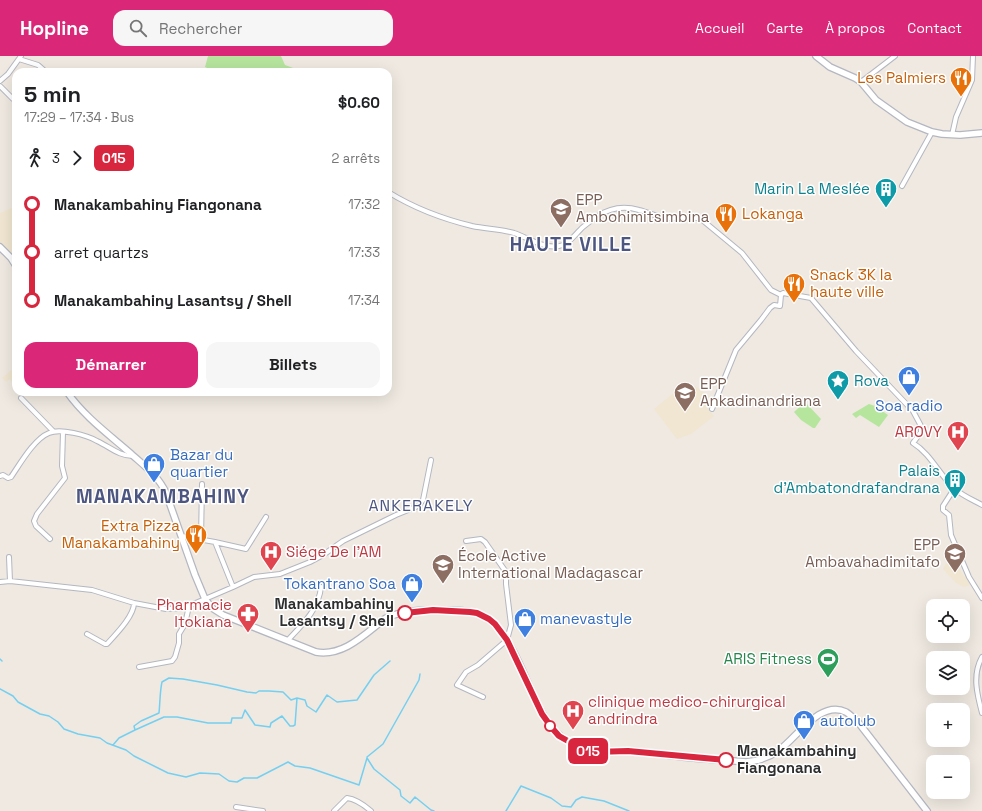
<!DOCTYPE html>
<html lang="fr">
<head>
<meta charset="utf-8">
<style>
	body { margin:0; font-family:"Space Grotesk",sans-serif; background:#f6f6f6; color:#202124; height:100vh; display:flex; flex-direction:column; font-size:15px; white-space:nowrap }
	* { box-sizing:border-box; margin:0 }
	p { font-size:13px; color:#757577 }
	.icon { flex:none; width:22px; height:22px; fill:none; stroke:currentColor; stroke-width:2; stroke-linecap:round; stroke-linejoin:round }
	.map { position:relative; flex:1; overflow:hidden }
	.drawer { position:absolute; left:12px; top:12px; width:380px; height:328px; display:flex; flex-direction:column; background:#fff; border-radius:12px; box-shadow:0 4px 16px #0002 }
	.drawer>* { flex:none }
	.badge { padding:0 8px; border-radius:6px; font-size:14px; line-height:26px }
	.fabs { position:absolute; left:926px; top:543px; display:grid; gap:8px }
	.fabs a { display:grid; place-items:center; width:44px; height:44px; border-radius:8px; background:#fff; box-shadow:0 4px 16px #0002; font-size:20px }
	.map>.badge { position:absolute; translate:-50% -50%; box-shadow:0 0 0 2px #fff }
	.legs { display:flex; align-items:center; gap:6px; height:44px; padding:0 12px; font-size:13px }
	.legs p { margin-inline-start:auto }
	.overview { display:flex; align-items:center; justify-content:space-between; height:68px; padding:0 12px }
	h1 { font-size:22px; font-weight:700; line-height:30px }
	.cta { display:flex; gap:8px; margin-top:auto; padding:8px 12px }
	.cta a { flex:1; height:46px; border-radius:12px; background:#db2777; color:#fff; font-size:16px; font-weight:700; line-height:46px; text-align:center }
	.cta a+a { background:#f6f6f6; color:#202124 }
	ul { padding:0 12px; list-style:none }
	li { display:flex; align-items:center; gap:14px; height:48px; font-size:15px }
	li i { display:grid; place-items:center; width:6px; height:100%; margin:0 5px; background:currentColor }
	li i::after { content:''; width:10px; height:10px; margin:-5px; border:3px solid; border-radius:50%; background:#fff }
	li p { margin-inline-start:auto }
	li:first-child i { background:linear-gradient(#0000 50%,currentColor 0) }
	li:last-child i { background:linear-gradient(currentColor 50%,#0000 0) }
	header { display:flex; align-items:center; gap:24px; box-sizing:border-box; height:56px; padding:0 20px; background:#db2777; color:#fff }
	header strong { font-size:19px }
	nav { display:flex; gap:22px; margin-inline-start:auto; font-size:14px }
	.search { width:280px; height:36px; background:#f6f6f6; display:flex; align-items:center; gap:10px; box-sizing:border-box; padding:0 14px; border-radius:12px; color:#757577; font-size:15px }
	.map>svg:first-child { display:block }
</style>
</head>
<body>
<header>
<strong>Hopline</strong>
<div class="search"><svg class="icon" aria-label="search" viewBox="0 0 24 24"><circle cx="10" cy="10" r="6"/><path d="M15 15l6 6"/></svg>Rechercher</div>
<nav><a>Accueil</a><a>Carte</a><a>À propos</a><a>Contact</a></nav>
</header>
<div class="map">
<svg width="982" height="755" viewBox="0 0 982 755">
	<rect width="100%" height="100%" fill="#efe9e1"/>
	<path fill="#f0e6d1" d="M16 150V208L0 189V157Z
		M16 310V331L10 323 6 326 2 322Z
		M695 330 713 343 709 354 714 360 691 378 677 383 654 353 674 337 685 342Z
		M949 504 961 515 964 521 966 520 970 529 964 531 956 527 943 513 945 509Z"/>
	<path fill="#b6e59e" d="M208 0H281L285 9 304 16H234L229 13 227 16H216L205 11Z
		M805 346 821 363 815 372H813L801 364 794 356Z
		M869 348 875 350 888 359 879 371 860 359 856 362 852 358Z"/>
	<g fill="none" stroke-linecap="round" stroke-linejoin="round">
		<path stroke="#75cff0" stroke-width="1.5" d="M0 603 2 605
			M0 633 13 640 18 646 40 658 49 660 58 666 64 673 78 678 100 682 107 687 126 694 134 700 168 717 186 721 200 717 219 718 229 725 237 726 244 722H257L288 706 295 710 310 712 359 729 367 702 374 713 400 734 401 740 410 747 415 741 431 754 434 755
			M135 674 164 661H177L208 667H231L232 662H242L245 654 255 669 270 671 271 667 282 660 290 670H293L295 669 297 642
			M113 689 119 682 135 674 134 670 141 665 159 657C160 647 160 634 162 626L169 622 183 623 217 629 247 636 256 637 259 635H269L283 636 291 644 297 642 305 644 307 650 316 656 327 639 337 646 357 644 374 619 390 605
			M367 701 383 688 419 624 420 618
			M506 755 521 730 551 742 562 750 571 751 576 744 582 741 604 745 629 755"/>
		<g stroke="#b4b7c1" stroke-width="6">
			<path id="street" d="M19 3 38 9 46 16
				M0 25 8 18 21 0
				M861 26 895 0
				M0 30 13 43
				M952 79 956 61 972 24 973 0
				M902 130 932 76
				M388 136C414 152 443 163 472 170 486 173 500 173 514 177 529 182 547 195 563 189 571 186 577 176 583 171 588 167 593 163 598 160 610 152 625 150 639 154 647 156 656 160 665 162 677 163 689 159 701 163L742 197 771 234 781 239 783 237 811 242 856 295 913 355 921 370V376L913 387C931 398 940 420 955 433 963 440 973 444 982 449
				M21 342 53 375
				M712 353 736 294 761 264 770 252 774 249 780 250 781 239
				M0 420 3 419 8 422 11 421C20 408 34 383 49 377 60 372 87 379 97 385 110 391 119 400 133 400
				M954 433 943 450V454L949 459 951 479 969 521 982 542
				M181 480 215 486
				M50 483 36 470 34 465 37 458 65 422 62 410 63 376
				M201 484 202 428
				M466 485 481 483 485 486 506 516V528L511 569 507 584 478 609 466 616 457 629 483 641
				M10 525 92 534 134 547C134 560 116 578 107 588H105L87 578
				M0 526 10 525 9 501
				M233 531 215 486 246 493 266 461
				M134 547 166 553 184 552 233 531 254 521 280 518 310 506 323 499 343 485 396 459 418 450 423 444 431 404
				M288 584C302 569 319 553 321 531
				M982 601C972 619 977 638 982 657
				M139 611 172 605 175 601 179 587V578L185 568 189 550
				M236 751 263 755
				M334 755 347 742C356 743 364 749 371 755"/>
		</g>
		<g stroke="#b4b7c1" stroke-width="8">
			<path id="secondary" d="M816 0 830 11 855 22 861 26 876 44 907 66 932 76 942 78 960 79 982 77
				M0 191 11 202 16 210
				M67 336C84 360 107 377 129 396 143 409 158 419 166 437L195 519 205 543 212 552 223 559 316 596C344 601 366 577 386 562 403 554 424 554 442 554 453 554 465 554 476 557 515 568 527 642 552 672 558 680 567 685 576 690 593 699 611 694 629 695 647 696 665 699 683 701 704 703 725 704 746 706 759 705 768 702 778 695 796 683 820 643 846 656 851 659 854 663 858 666L927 755"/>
		</g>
		<use href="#street" stroke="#fff" stroke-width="4"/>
		<use href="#secondary" stroke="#fff" stroke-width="5.5"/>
	</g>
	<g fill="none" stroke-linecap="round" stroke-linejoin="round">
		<g stroke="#fff" stroke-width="9">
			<path id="line-1" d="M405 557 433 554 470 556 477 557 489 563 495 568 507 584 542 658 552 672 559 680 584 694 594 696 628 695 726 704"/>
		</g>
		<use href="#line-1" stroke="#d7263d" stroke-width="6"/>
	</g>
	<defs>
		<g id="restaurant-pin" transform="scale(1.15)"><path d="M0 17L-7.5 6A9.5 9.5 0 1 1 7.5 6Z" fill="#e8710a" stroke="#fff"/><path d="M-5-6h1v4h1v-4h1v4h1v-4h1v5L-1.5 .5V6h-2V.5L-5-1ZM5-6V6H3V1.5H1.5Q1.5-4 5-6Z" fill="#fff"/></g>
		<g id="building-pin" transform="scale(1.15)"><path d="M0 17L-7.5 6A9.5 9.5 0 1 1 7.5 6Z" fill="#0f9aa8" stroke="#fff"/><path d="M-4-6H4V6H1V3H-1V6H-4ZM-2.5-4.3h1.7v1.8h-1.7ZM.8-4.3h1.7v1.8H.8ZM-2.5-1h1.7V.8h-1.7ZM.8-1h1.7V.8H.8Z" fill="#fff"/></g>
		<g id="school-pin" transform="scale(1.15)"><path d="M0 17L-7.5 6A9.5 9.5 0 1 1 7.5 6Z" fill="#8d6e63" stroke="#fff"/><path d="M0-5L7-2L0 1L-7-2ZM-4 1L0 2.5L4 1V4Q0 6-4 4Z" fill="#fff"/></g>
		<g id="shop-pin" transform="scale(1.15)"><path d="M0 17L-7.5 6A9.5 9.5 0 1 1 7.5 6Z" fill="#3f7fe0" stroke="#fff"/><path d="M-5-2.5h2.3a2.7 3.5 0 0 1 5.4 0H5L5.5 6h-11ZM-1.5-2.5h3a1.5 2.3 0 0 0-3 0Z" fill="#fff"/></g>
		<g id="sight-pin" transform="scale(1.15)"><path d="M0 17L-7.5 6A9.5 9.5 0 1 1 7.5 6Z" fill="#0f9aa8" stroke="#fff"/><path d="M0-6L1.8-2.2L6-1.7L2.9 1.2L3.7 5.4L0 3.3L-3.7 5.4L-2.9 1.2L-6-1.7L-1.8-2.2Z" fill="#fff"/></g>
		<g id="hospital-pin" transform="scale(1.15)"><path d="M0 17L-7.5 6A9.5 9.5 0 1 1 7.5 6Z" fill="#e0444e" stroke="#fff"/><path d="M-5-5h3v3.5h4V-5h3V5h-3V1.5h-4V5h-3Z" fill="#fff"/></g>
		<g id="pharmacy-pin" transform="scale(1.15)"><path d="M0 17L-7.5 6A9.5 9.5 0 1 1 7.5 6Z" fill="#e0444e" stroke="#fff"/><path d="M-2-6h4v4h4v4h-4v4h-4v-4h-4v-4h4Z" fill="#fff"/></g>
		<g id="stadium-pin" transform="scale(1.15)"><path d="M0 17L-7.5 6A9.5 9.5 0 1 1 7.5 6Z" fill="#2e9e5b" stroke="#fff"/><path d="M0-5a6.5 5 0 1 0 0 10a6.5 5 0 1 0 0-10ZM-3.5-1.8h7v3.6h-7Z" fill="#fff"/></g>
	</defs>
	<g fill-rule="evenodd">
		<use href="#restaurant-pin" x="961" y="22"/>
		<use href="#building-pin" x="886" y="133"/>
		<use href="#school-pin" x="561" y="153"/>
		<use href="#restaurant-pin" x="726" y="158"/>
		<use href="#restaurant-pin" x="794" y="228"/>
		<use href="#shop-pin" x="909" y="321"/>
		<use href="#sight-pin" x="838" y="325"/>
		<use href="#school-pin" x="685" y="337"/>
		<use href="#hospital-pin" x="958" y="376"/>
		<use href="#shop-pin" x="154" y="408"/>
		<use href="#building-pin" x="955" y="424"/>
		<use href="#restaurant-pin" x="196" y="479"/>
		<use href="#hospital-pin" x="271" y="496"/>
		<use href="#school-pin" x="955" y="498"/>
		<use href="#school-pin" x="443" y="509"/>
		<use href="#shop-pin" x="412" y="528"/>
		<use href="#pharmacy-pin" x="248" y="558"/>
		<use href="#shop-pin" x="525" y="563"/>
		<use href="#stadium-pin" x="828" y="603"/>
		<use href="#hospital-pin" x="573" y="655"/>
		<use href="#shop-pin" x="804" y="665"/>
	</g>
	<g fill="#fff" stroke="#d7263d" stroke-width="2">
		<circle cx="405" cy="557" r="7"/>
		<circle cx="550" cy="670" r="5"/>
		<circle cx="726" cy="704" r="7"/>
	</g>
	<g text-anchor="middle" stroke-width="3" stroke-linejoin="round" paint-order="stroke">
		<g font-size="15" fill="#c56008" stroke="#fff" text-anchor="end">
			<text x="946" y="27">Les Palmiers</text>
			<text x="742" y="163" text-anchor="start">Lokanga</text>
			<text x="810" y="224" text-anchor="start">Snack 3K la<tspan x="810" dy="17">haute ville</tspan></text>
			<text x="180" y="475">Extra Pizza<tspan x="180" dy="17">Manakambahiny</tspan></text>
		</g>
		<g font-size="15" fill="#0d838f" stroke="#fff" text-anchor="end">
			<text x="870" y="138">Marin La Meslée</text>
			<text x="854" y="330" text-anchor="start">Rova</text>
			<text x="940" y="420">Palais<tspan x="940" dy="17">d'Ambatondrafandrana</tspan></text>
		</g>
		<g font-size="15" fill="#785e54" stroke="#fff" text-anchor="start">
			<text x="576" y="149">EPP<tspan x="576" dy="17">Ambohimitsimbina</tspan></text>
			<text x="700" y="333">EPP<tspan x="700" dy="17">Ankadinandriana</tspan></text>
			<text x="940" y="494" text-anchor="end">EPP<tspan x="940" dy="17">Ambavahadimitafo</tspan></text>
			<text x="458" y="505">École Active<tspan x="458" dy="17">International Madagascar</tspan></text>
		</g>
		<g font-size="15" fill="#366cbe" stroke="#fff" text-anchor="start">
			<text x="909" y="355" text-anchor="middle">Soa radio</text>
			<text x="170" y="404">Bazar du<tspan x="170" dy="17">quartier</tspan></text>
			<text x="396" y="533" text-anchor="end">Tokantrano Soa</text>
			<text x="540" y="568">manevastyle</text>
			<text x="820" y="670">autolub</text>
		</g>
		<g font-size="15" fill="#be3a42" stroke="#fff" text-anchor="end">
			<text x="942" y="381">AROVY</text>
			<text x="286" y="501" text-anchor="start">Siége De l'AM</text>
			<text x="232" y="554">Pharmacie<tspan x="232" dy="17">Itokiana</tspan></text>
			<text x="588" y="651" text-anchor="start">clinique medico-chirurgical<tspan x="588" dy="17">andrindra</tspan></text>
		</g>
		<g font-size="15" font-weight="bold" fill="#2e2e2e" stroke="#fff" text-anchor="end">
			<text x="394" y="553">Manakambahiny<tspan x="394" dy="17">Lasantsy / Shell</tspan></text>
			<text x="737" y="700" text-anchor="start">Manakambahiny<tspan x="737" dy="17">Fiangonana</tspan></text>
		</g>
		<g font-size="15" fill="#27864d" stroke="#fff" text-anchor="end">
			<text x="812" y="608">ARIS Fitness</text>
		</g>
		<g font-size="16" letter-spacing="1" fill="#4d5680" stroke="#fff">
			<text x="421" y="455">ANKERAKELY</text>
		</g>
		<g font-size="19" font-weight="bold" letter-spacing="1" fill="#4d5680" stroke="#fff">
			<text x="571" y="195">HAUTE VILLE</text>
			<text x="163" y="447">MANAKAMBAHINY</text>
		</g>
	</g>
</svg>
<div class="fabs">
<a><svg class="icon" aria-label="locate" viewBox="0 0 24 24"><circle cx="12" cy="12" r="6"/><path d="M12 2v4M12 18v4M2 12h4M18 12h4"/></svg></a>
<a><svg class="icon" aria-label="layers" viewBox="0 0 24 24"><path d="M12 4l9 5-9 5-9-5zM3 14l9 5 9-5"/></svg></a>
<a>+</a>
<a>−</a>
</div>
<b class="badge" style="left:588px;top:695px;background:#d7263d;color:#fff">015</b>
<section class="drawer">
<div class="overview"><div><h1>5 min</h1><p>17:29 – 17:34 · Bus</p></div><b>$0.60</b></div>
<div class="legs"><svg class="icon" aria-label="walk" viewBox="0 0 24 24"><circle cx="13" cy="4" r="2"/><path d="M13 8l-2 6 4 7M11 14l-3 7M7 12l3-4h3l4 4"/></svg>3<svg class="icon" aria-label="forward" viewBox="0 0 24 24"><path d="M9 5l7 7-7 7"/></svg><b class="badge" style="background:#d7263d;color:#fff">015</b><p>2 arrêts</p></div>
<ul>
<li><i style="color:#d7263d"></i><b>Manakambahiny Fiangonana</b><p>17:32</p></li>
<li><i style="color:#d7263d"></i><span>arret quartzs</span><p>17:33</p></li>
<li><i style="color:#d7263d"></i><b>Manakambahiny Lasantsy / Shell</b><p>17:34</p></li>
</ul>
<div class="cta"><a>Démarrer</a><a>Billets</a></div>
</section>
</div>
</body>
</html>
